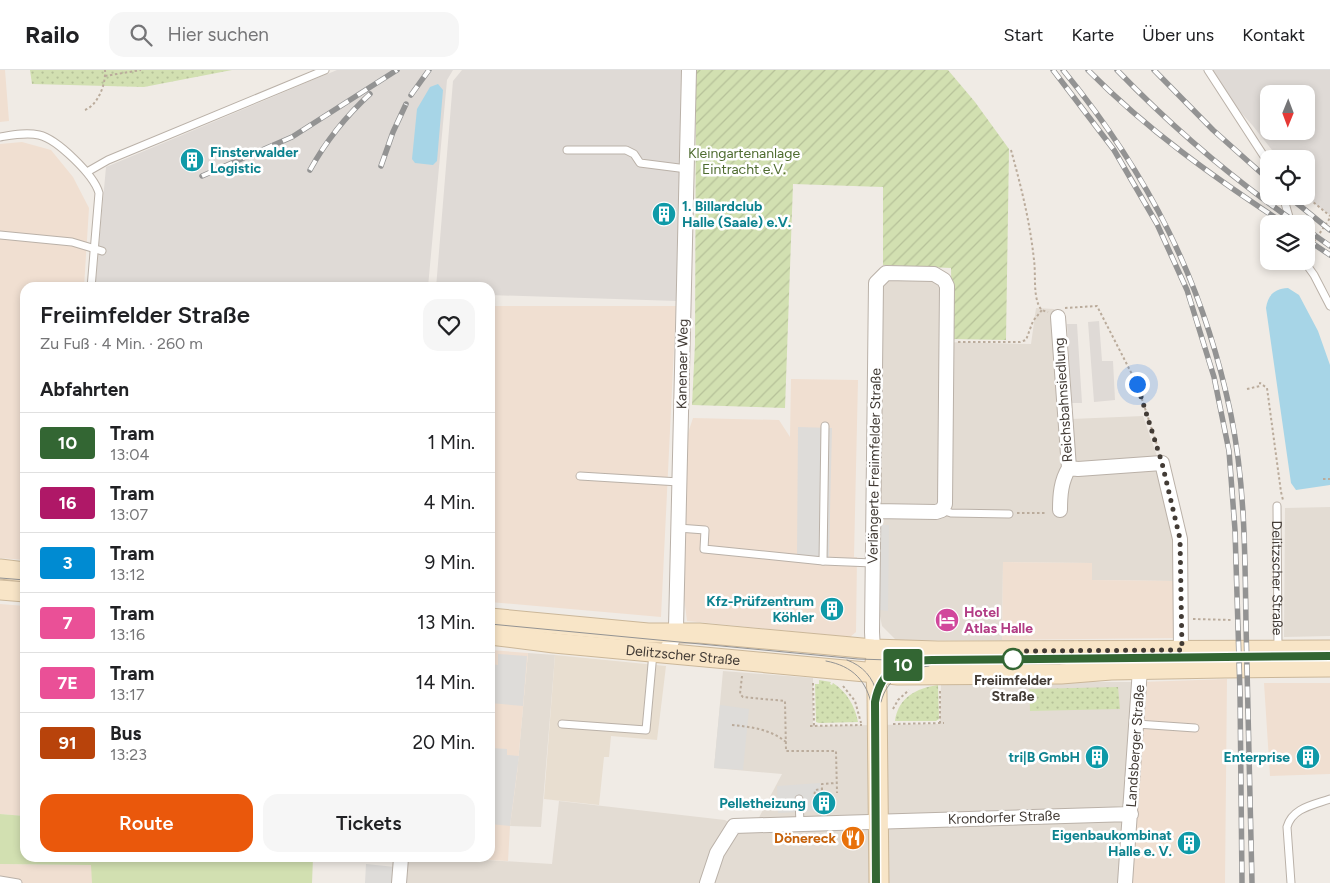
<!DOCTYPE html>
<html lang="de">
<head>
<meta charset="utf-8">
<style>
	body { margin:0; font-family:Figtree,sans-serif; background:#f6f6f6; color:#202124; height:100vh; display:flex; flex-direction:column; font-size:19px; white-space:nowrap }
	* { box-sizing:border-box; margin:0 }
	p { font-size:16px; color:#757577 }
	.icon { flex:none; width:28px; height:28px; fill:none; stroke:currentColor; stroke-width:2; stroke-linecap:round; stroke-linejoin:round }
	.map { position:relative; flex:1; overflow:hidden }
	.drawer { position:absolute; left:20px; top:212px; width:475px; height:580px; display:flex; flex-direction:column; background:#fff; border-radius:15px; box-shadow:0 2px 8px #0003 }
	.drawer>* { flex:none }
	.badge { padding:0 10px; border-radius:4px; font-size:18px; line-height:32px }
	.needle { width:32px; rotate:181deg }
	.tools { position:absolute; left:1260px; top:15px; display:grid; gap:10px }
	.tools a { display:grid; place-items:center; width:55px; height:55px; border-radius:10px; background:#fff; box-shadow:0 2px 8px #0003; font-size:25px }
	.you { position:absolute; width:25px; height:25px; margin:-12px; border:4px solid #fff; border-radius:50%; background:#1a73e8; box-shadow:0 0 0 8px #1a73e833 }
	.map>.badge { position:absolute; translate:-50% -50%; box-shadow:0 0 0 2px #fff }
	h2 { padding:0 20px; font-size:19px; line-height:45px }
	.round { display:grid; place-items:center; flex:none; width:52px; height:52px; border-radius:15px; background:#f6f6f6 }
	.overview { display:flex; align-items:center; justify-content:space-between; height:85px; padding:0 20px }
	h1 { font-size:24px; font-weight:600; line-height:38px }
	.primary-button { display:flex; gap:10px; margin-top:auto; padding:10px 20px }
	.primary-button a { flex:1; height:58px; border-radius:15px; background:#ea580c; color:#fff; font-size:20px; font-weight:600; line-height:58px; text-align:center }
	.primary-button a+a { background:#f6f6f6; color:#202124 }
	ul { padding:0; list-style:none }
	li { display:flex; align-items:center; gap:15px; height:60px; padding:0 20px; border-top:1px solid #e0e0e0 }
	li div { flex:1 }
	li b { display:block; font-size:19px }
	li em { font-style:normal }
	li .badge { min-width:55px; font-weight:700; text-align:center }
	header { display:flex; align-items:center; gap:30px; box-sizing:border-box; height:70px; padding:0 25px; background:#fff; border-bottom:1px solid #e0e0e0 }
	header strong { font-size:24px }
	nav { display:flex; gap:28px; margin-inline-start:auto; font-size:18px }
	.search { width:350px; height:45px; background:#f6f6f6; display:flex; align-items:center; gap:12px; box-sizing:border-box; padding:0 18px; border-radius:15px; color:#757577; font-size:19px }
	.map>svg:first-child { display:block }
</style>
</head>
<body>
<header>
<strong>Railo</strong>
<div class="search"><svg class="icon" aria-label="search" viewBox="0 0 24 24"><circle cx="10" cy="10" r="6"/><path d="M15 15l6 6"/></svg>Hier suchen</div>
<nav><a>Start</a><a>Karte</a><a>Über uns</a><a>Kontakt</a></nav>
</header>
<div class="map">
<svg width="1330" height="813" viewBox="0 0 1330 813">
	<defs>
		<pattern id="grass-dots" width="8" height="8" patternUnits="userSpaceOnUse" patternTransform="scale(1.25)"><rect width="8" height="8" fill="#d2e0b1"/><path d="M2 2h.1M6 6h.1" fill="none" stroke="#b6c199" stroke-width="1.8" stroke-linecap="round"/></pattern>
		<pattern id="garden-furrows" width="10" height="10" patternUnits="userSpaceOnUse" patternTransform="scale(1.25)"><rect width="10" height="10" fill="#d2e0b1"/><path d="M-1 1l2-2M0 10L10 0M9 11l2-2" fill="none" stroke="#b6c199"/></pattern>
	</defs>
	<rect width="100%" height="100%" fill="#f0ebe5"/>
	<path fill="#e3dcd3" d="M883 207 945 209V272L1031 274 1036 238 1054 239 1069 398 1162 393 1176 472 1175 511 1091 510V493L1003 492 1002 570H896L882 556 879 541Z
		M1143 346 1158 389 1074 397 1071 349Z
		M1330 437V566L1284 567 1285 438Z
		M528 583 555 585 541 757 510 756 517 704Z
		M723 601 813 608V656L940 654 941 612H1142L1126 813H399L398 788H454L552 794 559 731 725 750 734 756 755 755 782 704 714 698Z"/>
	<path fill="#f0dfd1" d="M0 0H5L9 51 0 52Z
		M22 72 51 80 73 107 89 138 84 217 25 218V490L0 488V74Z
		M490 236H676L661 547 490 532Z
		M791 309 858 310 854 487H857L856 562 850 567 687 551 683 520 688 363 693 348 779 350 790 367Z
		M1003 492 1092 493V510L1175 511V568L1002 570Z
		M0 534 25 536V746L0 744Z
		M490 580 528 583 517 704 510 756 508 791 454 788H490Z
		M1227 609 1225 813H1126L1142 612Z
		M1264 613H1330V704L1270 706Z
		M0 794 92 795V813H0Z"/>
	<path fill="#dfdad6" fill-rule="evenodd" d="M337 0H453L447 10 428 217 95 218 106 97Z
		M462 0H681L677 231 490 225V218H436L453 11Z
		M1203 0H1330V145L1311 131 1306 124V89H1279L1253 56ZM1269 24H1306V61H1269Z
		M1099 251 1102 291H1113L1115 330 1094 332 1088 252Z
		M1067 254H1077L1082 333H1072Z"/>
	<path fill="#e8ded0" d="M555 585 666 596 657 670 611 666 609 687H604L599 735 544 729Z"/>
	<path fill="url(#grass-dots)" d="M30 0H232L144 17 32 14Z
		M819 610 831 612 830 614 832 615 833 613C847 622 855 636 858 652L819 653 816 652 815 614H819Z
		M938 615 939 649 936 651H895C898 628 916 618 938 615Z
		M1118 617 1120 639 1030 641 1029 619Z"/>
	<path fill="url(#garden-furrows)" d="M696 0H948L975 32 1009 79 1006 270 952 269 951 198 883 195V117L793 114 785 338 692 335 695 274Z"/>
	<path fill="#d2e0b1" d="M0 744 25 746V788H313L312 813H92L91 795 0 794Z"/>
	<path fill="#dedcd9" d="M798 357 832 358 829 487 797 486Z
		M881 455H889L888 541 880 540Z
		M498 584 527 586 523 636 490 633V594L498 595Z
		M720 635 749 639 743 700 714 698Z
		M490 678 507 679V685L519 686 510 756 490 754Z
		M820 713 821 726H817L818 741 778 743 777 716Z
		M366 794 395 797V813H365Z"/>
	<path fill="#a7d5e7" d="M438 14 443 20 437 91 433 95 415 93 412 89 417 39 430 17Z
		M1288 218 1299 225 1318 261 1330 295V415L1296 420 1291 413 1266 238C1268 225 1274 219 1288 218Z"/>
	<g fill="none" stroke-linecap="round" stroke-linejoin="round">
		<g stroke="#bab1a8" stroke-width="9">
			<g id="lane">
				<path d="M1208 0 1269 94"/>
				<path d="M0 67C12 65 26 62 39 65 57 69 94 105 99 123L91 218"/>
				<path d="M567 80H626L634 84 640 93 687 99"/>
				<path d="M87 102 108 90 325 0"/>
				<path d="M1283 126 1291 154"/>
				<path d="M0 165 72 172 102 181"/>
				<path d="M1304 191 1314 205 1330 236"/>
				<path d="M580 406 679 412"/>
				<path id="s1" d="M1277 436 1278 580"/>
				<path d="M942 440 951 443 1009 444"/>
				<path d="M678 458 705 460 704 479 823 491 873 493"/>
				<path d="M823 491 825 356"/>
				<path d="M562 654 646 660 653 583"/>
				<path d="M1137 654 1195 658"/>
				<path d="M799 729 800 754"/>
				<path d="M0 810 18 813"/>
				<path d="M1291 813 1287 757C1292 738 1313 735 1330 729"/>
			</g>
		</g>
		<g stroke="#bab1a8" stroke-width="16">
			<path id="street" d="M1058 247 1069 398C1061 411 1060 425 1060 440
				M1069 398 1078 399 1162 393 1180 469 1181 581
				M873 579 872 562 876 213 886 203 934 204 944 210 947 216 945 434 942 440 936 442 874 441
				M663 584 672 571 676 558 689 0
				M399 813 401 788
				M707 813 717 783 734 756 1131 744
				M1125 813 1140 599"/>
		</g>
		<g stroke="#cbb799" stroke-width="21">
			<g id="secondary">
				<path d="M0 499 25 502"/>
				<path d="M0 520 25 522"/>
				<path d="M490 548 648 563H699L873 579 938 581 1330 580"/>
				<path id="s2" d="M490 565 554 573 898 605 1061 604 1111 600 1224 598 1330 597"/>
				<path d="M875 592 877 623 879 813"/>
			</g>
		</g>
		<path stroke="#baab9b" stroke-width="2" stroke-dasharray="2.5 2.5" stroke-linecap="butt" d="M105 6 141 0
			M85 40C98 35 106 14 105 0
			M1011 80C1021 116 1030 152 1034 190 1036 204 1033 223 1039 236 1041 240 1044 241 1048 242
			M1306 126 1330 146
			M1309 183 1307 182 1330 148
			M1065 238 1097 236 1137 314 1159 381
			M958 272H1020L1026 270 1033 251 1042 240
			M1247 319 1260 316V313L1267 318 1281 422 1283 430
			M1323 409H1330
			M1017 443H1047
			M1193 549 1233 550
			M742 606 740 624 743 627 785 631 786 681H836L837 723
			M813 613 814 656
			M843 616 855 631 861 653
			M940 621V653
			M893 639 898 630 909 620
			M893 654 944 653
			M732 655C751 657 770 659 786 672
			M810 656 862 655
			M822 725V714L836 713
			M814 729 815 720 822 719"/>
		<use href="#lane" stroke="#fff" stroke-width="7"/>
		<use href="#street" stroke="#fff" stroke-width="14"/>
		<use href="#secondary" stroke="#f8e5c7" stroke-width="19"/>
		<path stroke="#939393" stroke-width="1" d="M0 508 25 510
			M490 554 858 589 890 590 1330 586
			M847 590C863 596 873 607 877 624
			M826 591C853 596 867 611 872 637
			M881 632C887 608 906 599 929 596
			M877 813 875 632C878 612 888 599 907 593"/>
		<g stroke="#939393" stroke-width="5.5">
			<path id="rail" d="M1053 0 1114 80 1157 154 1187 220 1214 307 1229 381 1235 460 1240 622 1242 813
				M1063 0C1149 105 1203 211 1231 345 1245 414 1245 484 1246 555 1248 641 1250 727 1252 813
				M1088 0C1147 60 1215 108 1285 154
				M1117 0C1172 57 1233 109 1298 154
				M1154 0 1213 60 1269 110
				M411 25 429 0
				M381 96 393 62 406 34
				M310 100C326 71 346 46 370 24
				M202 106 292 67 397 0
				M1288 126 1330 160
				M1306 159 1330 176
				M1306 169 1330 185"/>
		</g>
		<use href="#rail" stroke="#fff" stroke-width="4" stroke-dasharray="11" stroke-linecap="butt"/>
	</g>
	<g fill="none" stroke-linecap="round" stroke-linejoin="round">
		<g stroke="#fff" stroke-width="11">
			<path id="line" d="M876 813 875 632C881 599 901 591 932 590L1330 586"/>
		</g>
		<use href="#line" stroke="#363" stroke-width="8"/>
		<path stroke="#423b35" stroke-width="5" stroke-dasharray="0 9" d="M1013 589 1018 581 1182 580 1180 469 1162 393 1137 314"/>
	</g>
	<defs>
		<g id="building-disc" transform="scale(1.25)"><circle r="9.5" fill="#0f9aa8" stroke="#fff"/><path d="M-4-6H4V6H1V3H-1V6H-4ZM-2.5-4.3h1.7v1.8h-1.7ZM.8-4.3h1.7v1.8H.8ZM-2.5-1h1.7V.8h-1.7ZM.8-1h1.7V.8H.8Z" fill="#fff"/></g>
		<g id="hotel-disc" transform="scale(1.25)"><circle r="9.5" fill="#d1479c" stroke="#fff"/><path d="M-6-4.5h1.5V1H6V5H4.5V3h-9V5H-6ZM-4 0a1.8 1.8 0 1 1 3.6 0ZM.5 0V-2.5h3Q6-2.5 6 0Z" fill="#fff"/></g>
		<g id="restaurant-disc" transform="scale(1.25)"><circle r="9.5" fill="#e8710a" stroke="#fff"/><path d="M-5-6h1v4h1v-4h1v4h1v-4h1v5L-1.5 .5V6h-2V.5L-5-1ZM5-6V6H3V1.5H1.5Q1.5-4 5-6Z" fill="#fff"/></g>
	</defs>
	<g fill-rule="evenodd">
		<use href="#building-disc" x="192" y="90"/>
		<use href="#building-disc" x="664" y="144"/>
		<use href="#building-disc" x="832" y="539"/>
		<use href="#hotel-disc" x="947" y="550"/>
		<use href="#building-disc" x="1097" y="687"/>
		<use href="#building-disc" x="1308" y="687"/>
		<use href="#building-disc" x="824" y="733"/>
		<use href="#restaurant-disc" x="853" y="768"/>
		<use href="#building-disc" x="1189" y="773"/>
	</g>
	<circle fill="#fff" stroke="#363" stroke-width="2.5" cx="1013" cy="589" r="10"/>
	<g text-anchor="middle" stroke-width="5" stroke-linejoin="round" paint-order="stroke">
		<g font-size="14" font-weight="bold" fill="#0d838f" stroke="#fff" text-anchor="end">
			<text x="210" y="87" text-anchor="start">Finsterwalder<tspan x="210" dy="16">Logistic</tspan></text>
			<text x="682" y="141" text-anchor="start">1. Billardclub<tspan x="682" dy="16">Halle (Saale) e.V.</tspan></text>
			<text x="814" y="536">Kfz-Prüfzentrum<tspan x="814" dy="16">Köhler</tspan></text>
			<text x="1080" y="692">tri|B GmbH</text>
			<text x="1290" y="692">Enterprise</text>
			<text x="806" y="738">Pelletheizung</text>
			<text x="1172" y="770">Eigenbaukombinat<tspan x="1172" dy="16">Halle e. V.</tspan></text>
		</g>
		<g font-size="14" fill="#4f6c30" stroke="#fff">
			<text x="744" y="88">Kleingartenanlage<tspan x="744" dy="16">Eintracht e.V.</tspan></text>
		</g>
		<g font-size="14" fill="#423b35" stroke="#fff">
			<text transform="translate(682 294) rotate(-89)" y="5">Kanenaer Weg</text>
			<text transform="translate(1063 330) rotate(-94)" y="5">Reichsbahnsiedlung</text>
			<text transform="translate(874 396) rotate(-89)" y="5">Verlängerte Freiimfelder Straße</text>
			<text dy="5" stroke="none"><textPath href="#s1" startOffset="72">Delitzscher Straße</textPath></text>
			<text dy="5" stroke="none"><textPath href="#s2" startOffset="194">Delitzscher Straße</textPath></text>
			<text transform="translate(1135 676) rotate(-86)" y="5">Landsberger Straße</text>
			<text transform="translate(1004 747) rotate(-2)" y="5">Krondorfer Straße</text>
		</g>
		<g font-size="14" font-weight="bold" fill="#b23c85" stroke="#fff" text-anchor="start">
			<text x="964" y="547">Hotel<tspan x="964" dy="16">Atlas Halle</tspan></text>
		</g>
		<g font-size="14" font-weight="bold" fill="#423b35" stroke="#fff">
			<text x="1013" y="615">Freiimfelder<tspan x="1013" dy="16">Straße</tspan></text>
		</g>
		<g font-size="14" font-weight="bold" fill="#c56008" stroke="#fff" text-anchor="end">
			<text x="836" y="773">Dönereck</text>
		</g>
	</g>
</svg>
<div class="tools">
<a><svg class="needle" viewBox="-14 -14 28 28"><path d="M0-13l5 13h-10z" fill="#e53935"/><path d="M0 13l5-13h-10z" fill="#757577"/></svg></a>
<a><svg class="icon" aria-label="locate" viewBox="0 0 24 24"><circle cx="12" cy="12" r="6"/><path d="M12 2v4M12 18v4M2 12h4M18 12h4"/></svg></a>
<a><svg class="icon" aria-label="layers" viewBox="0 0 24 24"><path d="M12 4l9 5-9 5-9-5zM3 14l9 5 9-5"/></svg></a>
</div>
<div class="you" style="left:1137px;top:314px"></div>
<b class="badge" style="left:903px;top:595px;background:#363;color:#fff">10</b>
<section class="drawer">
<div class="overview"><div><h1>Freiimfelder Straße</h1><p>Zu Fuß · 4 Min. · 260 m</p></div><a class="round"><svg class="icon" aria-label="heart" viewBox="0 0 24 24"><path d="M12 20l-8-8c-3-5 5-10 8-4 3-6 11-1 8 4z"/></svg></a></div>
<h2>Abfahrten</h2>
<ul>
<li><span class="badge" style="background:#363;color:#fff">10</span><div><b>Tram</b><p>13:04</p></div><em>1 Min.</em></li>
<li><span class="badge" style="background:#af1867;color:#fff">16</span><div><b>Tram</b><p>13:07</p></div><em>4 Min.</em></li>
<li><span class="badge" style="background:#008bd2;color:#fff">3</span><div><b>Tram</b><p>13:12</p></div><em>9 Min.</em></li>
<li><span class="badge" style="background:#ea5097;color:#fff">7</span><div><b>Tram</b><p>13:16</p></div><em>13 Min.</em></li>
<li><span class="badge" style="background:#ea5097;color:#fff">7E</span><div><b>Tram</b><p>13:17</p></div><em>14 Min.</em></li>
<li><span class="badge" style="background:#b8430b;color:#fff">91</span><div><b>Bus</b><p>13:23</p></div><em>20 Min.</em></li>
</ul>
<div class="primary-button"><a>Route</a><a>Tickets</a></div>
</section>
</div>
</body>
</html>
